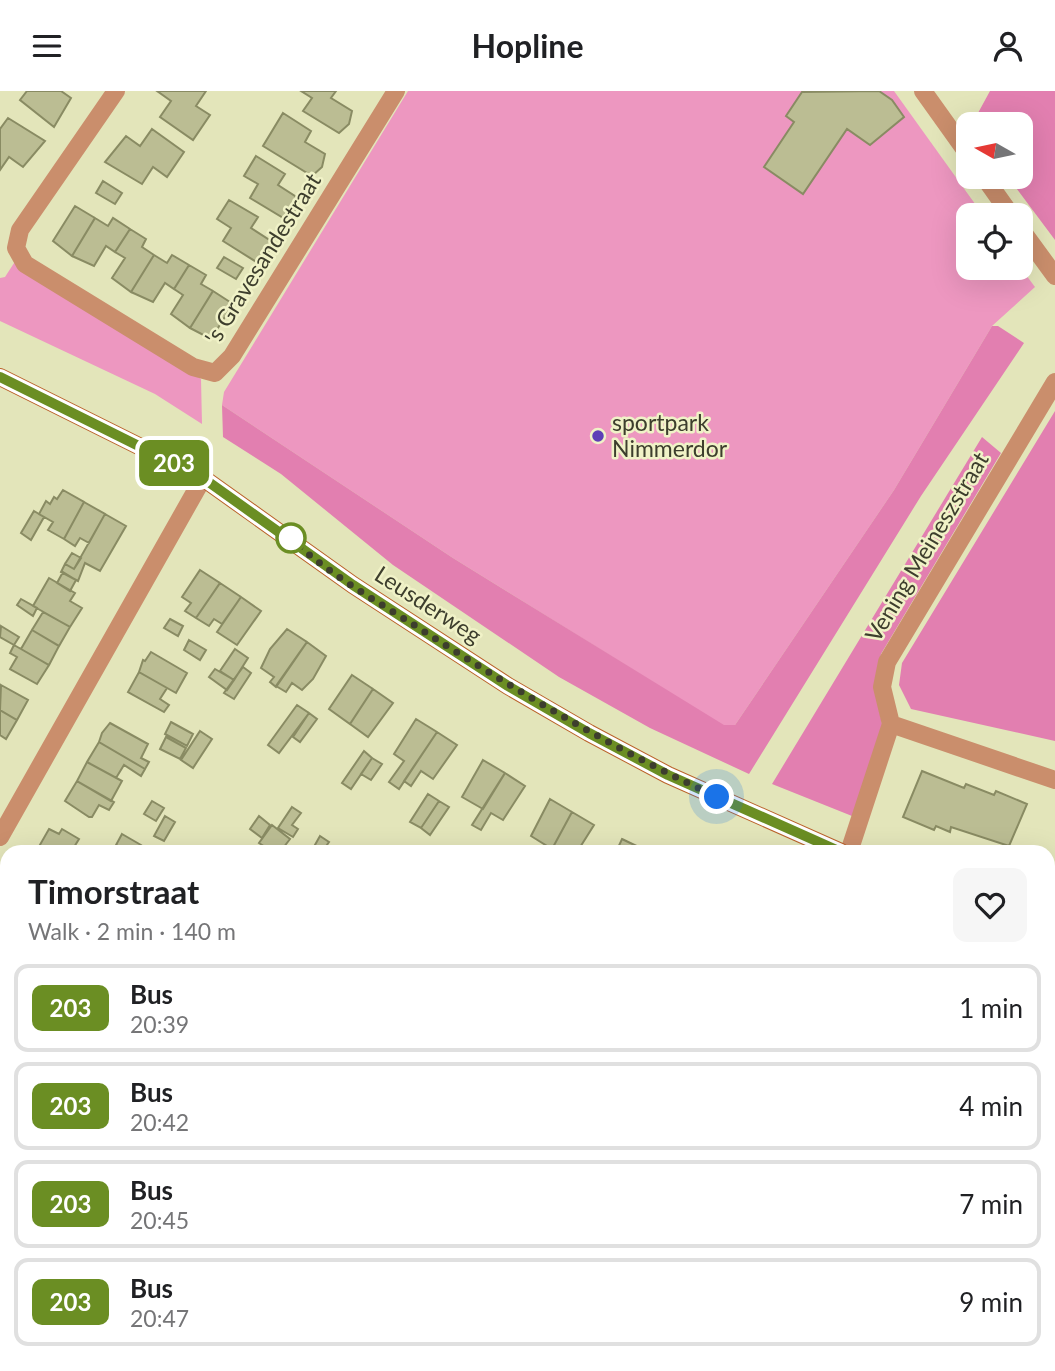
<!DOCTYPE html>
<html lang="en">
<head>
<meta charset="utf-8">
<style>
	body { margin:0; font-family:Lato,sans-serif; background:#f6f6f6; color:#202124; height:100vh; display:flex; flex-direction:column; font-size:26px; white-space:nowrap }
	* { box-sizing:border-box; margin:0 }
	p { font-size:23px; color:#757577 }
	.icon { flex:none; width:38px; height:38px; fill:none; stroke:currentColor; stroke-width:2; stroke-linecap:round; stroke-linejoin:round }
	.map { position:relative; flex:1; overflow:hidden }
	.drawer { position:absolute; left:0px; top:754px; width:1055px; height:527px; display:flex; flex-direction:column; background:#fff; border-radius:21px 21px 0 0; box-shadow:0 7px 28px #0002 }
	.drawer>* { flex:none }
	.badge { padding:0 14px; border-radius:10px; font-size:24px; line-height:46px }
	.needle { width:46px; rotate:279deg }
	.fabs { position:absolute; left:956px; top:21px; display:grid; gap:14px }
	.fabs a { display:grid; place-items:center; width:77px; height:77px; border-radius:14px; background:#fff; box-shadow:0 7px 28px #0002; font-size:35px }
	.you { position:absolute; width:35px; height:35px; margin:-18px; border:5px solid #fff; border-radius:50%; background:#1a73e8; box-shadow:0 0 0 10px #1a73e833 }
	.map>.badge { position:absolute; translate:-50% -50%; box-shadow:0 0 0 4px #fff }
	.round { display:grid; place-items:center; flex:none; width:74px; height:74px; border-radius:14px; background:#f6f6f6 }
	.overview { display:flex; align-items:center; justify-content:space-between; height:119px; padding:0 28px }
	h1 { font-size:33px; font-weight:700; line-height:52px }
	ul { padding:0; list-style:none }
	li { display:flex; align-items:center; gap:21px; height:88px; margin:0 14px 10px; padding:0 14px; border:4px solid #e0e0e0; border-radius:14px }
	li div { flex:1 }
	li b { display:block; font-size:26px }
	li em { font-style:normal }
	li .badge { min-width:77px; font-weight:700; text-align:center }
	header { display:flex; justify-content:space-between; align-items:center; height:91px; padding:0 28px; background:#fff; font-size:32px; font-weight:700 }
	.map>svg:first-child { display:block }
</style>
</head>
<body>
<header><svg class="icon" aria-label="menu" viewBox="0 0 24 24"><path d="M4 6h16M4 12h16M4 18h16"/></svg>Hopline<svg class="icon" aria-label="person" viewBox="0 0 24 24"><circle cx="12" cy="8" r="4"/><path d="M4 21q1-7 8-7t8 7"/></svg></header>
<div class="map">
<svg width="1055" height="1280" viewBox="0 0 1055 1280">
	<rect width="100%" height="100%" fill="#e3e5ba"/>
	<path fill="#ed97c0" d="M408 0H894L983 124H968V177L1020 176 1035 196 992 235 894 399 735 634 724 635 453 467 222 314 224 301Z
		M16 169 201 288 202 333 155 303 0 230V187L5 186Z"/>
	<path fill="#e27fb0" d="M990 0H1055V149L1008 86H1020V33H972Z
		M992 235H998L1024 252 921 405 749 683 650 637 559 586 393 474 281 383 223 346 222 314 453 467 724 634H735L894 399Z
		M1055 320V650L911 618 899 594 902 572Z
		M982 346 1001 362 881 563 875 597 883 638 852 725 772 693Z"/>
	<path fill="#bbbd93" stroke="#898b63" stroke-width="2" d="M27 0H61L71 7 54 36 20 9Z
		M157 0H206L196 15 210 24 193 49 160 26 171 10Z
		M301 0H336L331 7 352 20 349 33 339 42 303 20 312 7Z
		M879 0 892 9 904 26 870 54 847 38 803 103 764 76 794 31 786 25 802 1Z
		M283 22 311 40 305 51 325 63 322 76 312 85 263 55Z
		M8 27 45 50 23 76 9 66 0 79V38Z
		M152 38 184 61 167 86 153 76 142 93 105 71 126 45 140 55Z
		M256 65 285 83 278 94 298 107 295 120 285 128 250 107 258 93 244 85Z
		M103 90 122 102 115 113 96 102Z
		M229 109 258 126 251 137 271 150 268 163 258 172 223 150 231 137 217 128Z
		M75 115 95 127 72 165 53 150Z
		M95 127 108 135 113 127 130 138 115 161 106 155 94 175 72 165Z
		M130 138 146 148 142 156 154 164 131 201 112 187 125 167 115 161Z
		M154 164 167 172 172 164 189 174 174 198 165 192 153 211 131 201Z
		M224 166 243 177 236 188 217 177Z
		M189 174 206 184 201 193 213 200 190 237 171 223 183 204 174 198Z
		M213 200 233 213 211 248 190 237Z
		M63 399 84 411 64 448 48 439 53 431 39 423 46 410 50 413 54 406 57 408Z
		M84 411 105 423 89 452 80 447 75 455 64 448Z
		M34 420 44 426 31 449 21 442Z
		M105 423 126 435 100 480 85 472 78 490 61 481 65 473 74 478Z
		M72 462 81 467 74 478 65 473Z
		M200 479 220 492 196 527 185 520 191 512 182 506Z
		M63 481 76 489 70 500 57 492Z
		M49 487 75 502 70 510 82 517 70 536 33 515Z
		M220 492 241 506 222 533 214 528 209 535 196 527Z
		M241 506 261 520 237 554 217 541Z
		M21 508 37 517 33 525 17 514Z
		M43 521 70 536 59 555 32 539Z
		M170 528 183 535 178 545 164 537Z
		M1 535 19 546 14 554 0 546Z
		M287 538 307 551 276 596 270 591 274 586 261 577 270 558Z
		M32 539 59 555 49 574 21 558Z
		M189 549 206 559 200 569 184 559Z
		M307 551 326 565 313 588 302 599 292 592 286 601 276 595Z
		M14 554 49 574 37 593 10 578 17 566 10 562Z
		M235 558 248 567 234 589 220 580Z
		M151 561 187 582 176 602 139 581 143 569 145 570Z
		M243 576 251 582 234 608 224 602Z
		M215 578 234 589 227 599 209 586Z
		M139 581 167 597 160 608 169 614 164 621 128 601Z
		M352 584 373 598 350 633 329 618Z
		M1 594 28 609 17 629 0 619Z
		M373 598 393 612 368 646 350 633Z
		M297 614 309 622 279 662 268 654Z
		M0 619 17 629 6 648 0 644Z
		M309 622 317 628 300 651 293 646Z
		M416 628 437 641 399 698 389 691 404 670 394 663Z
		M171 631 193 643 187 655 165 643Z
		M110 632 148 653 141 667 149 671 145 678 99 651 102 642Z
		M200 640 212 648 193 677 181 669Z
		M437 641 457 654 433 688 421 680 411 695 404 690Z
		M166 646 186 657 180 668 160 658Z
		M99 651 145 678 141 685 124 674 116 687 87 671Z
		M364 660 372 667 351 698 342 692Z
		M372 667 382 673 371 689 361 683Z
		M483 669 505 682 483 718 462 706Z
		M87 671 122 690 111 710 77 690Z
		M922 680 964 697 966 693 994 704 996 700 1027 713 1009 755 951 736 950 741 936 735 934 739 903 726Z
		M505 682 525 695 503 729 491 722 481 739 472 734Z
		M77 690 114 711 109 719 99 714 92 726H89L65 710Z
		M428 703 439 710 421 737 410 731Z
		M550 708 572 721 552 758 531 745Z
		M152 710 164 717 156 730 144 723Z
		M439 710 449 716 430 744 421 737Z
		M292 716 301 722 292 734 298 738 293 746 278 737Z
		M572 721 594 734 577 761H558L552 758Z
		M165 725 175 731 164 750 154 745Z
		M259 725 270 734 262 747 250 738Z
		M272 734 290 748 280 761H273L259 752Z
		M49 738 59 743 62 738 79 748 71 761 37 759Z
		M122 743 141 754 137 761H129L116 754Z
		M320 745 329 751 322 761H311Z
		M622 748 647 760V761H616Z
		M0 852 7 856V883L0 879Z
		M5 1206 7 1207V1244L0 1239V1214Z
		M1048 1234 1055 1242V1254L1048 1263Z
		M0 1239 7 1244V1272L0 1268Z
		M343 1274H369L365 1280 353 1275 349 1280H339Z
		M369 1274H395L391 1280H365Z
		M395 1274H413L419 1278 391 1280Z"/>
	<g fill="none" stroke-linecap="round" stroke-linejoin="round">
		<path stroke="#ca8e6c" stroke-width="18" d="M116 0 20 139 16 157 25 173 193 276 215 282 232 265 396 0
			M923 0 968 63
			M984 86 1011 124
			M1020 137 1055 185
			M891 633 1055 689
			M0 746 203 387
			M849 761 891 633 882 596 887 571 1055 291
			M0 812 7 816
			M482 1274 491 1280
			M674 1274 683 1280
			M83 1280 87 1274
			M590 1280 594 1274
			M644 1280 648 1274"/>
		<path stroke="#ba622a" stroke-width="18" d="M0 286 203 387 353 494 508 595 589 642 668 684 841 761
			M1048 841 1055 843"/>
	</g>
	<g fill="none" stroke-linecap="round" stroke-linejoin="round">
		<g stroke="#fff" stroke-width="16">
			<path id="line" d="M0 286 203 387 353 494 508 595 589 642 668 684 841 761"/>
		</g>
		<use href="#line" stroke="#6b8e23" stroke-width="10"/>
		<path stroke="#3d3e2d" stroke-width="7" stroke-dasharray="0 12.6" d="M291 447C320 477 371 507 411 532 510 596 610 656 717 706"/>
	</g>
	<circle fill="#5e3eb7" stroke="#f0f2c7" stroke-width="2.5" cx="598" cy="345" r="7"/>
	<circle fill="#fff" stroke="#6b8e23" stroke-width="3.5" cx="291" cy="447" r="14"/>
	<g text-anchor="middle" stroke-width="5" stroke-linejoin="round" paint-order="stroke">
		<g font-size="23" fill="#3d3e2d" stroke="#f0f2c7">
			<text transform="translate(263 168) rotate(-58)" y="8">'s Gravesandestraat</text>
			<text transform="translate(927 456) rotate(-59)" y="8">Vening Meineszstraat</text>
			<text transform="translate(428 514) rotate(33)" y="8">Leusderweg</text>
		</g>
		<g font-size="23" fill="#3d3e2d" stroke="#f0f2c7" text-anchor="start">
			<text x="612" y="340">sportpark<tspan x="612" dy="26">Nimmerdor</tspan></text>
		</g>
	</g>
</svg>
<div class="fabs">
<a><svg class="needle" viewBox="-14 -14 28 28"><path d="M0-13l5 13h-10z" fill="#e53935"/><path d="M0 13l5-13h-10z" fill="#757577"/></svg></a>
<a><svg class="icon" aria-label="locate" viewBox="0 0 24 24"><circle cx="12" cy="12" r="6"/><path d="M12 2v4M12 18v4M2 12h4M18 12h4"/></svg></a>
</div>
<div class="you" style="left:717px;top:706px"></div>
<b class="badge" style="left:174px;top:372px;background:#6b8e23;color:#fff">203</b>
<section class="drawer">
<div class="overview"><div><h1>Timorstraat</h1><p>Walk · 2 min · 140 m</p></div><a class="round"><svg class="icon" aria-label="heart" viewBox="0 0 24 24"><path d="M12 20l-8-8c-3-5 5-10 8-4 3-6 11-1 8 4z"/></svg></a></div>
<ul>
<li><span class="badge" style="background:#6b8e23;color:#fff">203</span><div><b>Bus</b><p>20:39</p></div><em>1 min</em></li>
<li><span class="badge" style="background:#6b8e23;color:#fff">203</span><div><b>Bus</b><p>20:42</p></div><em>4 min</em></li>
<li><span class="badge" style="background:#6b8e23;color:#fff">203</span><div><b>Bus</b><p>20:45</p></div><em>7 min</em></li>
<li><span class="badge" style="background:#6b8e23;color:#fff">203</span><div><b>Bus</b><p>20:47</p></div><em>9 min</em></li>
</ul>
</section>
</div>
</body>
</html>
